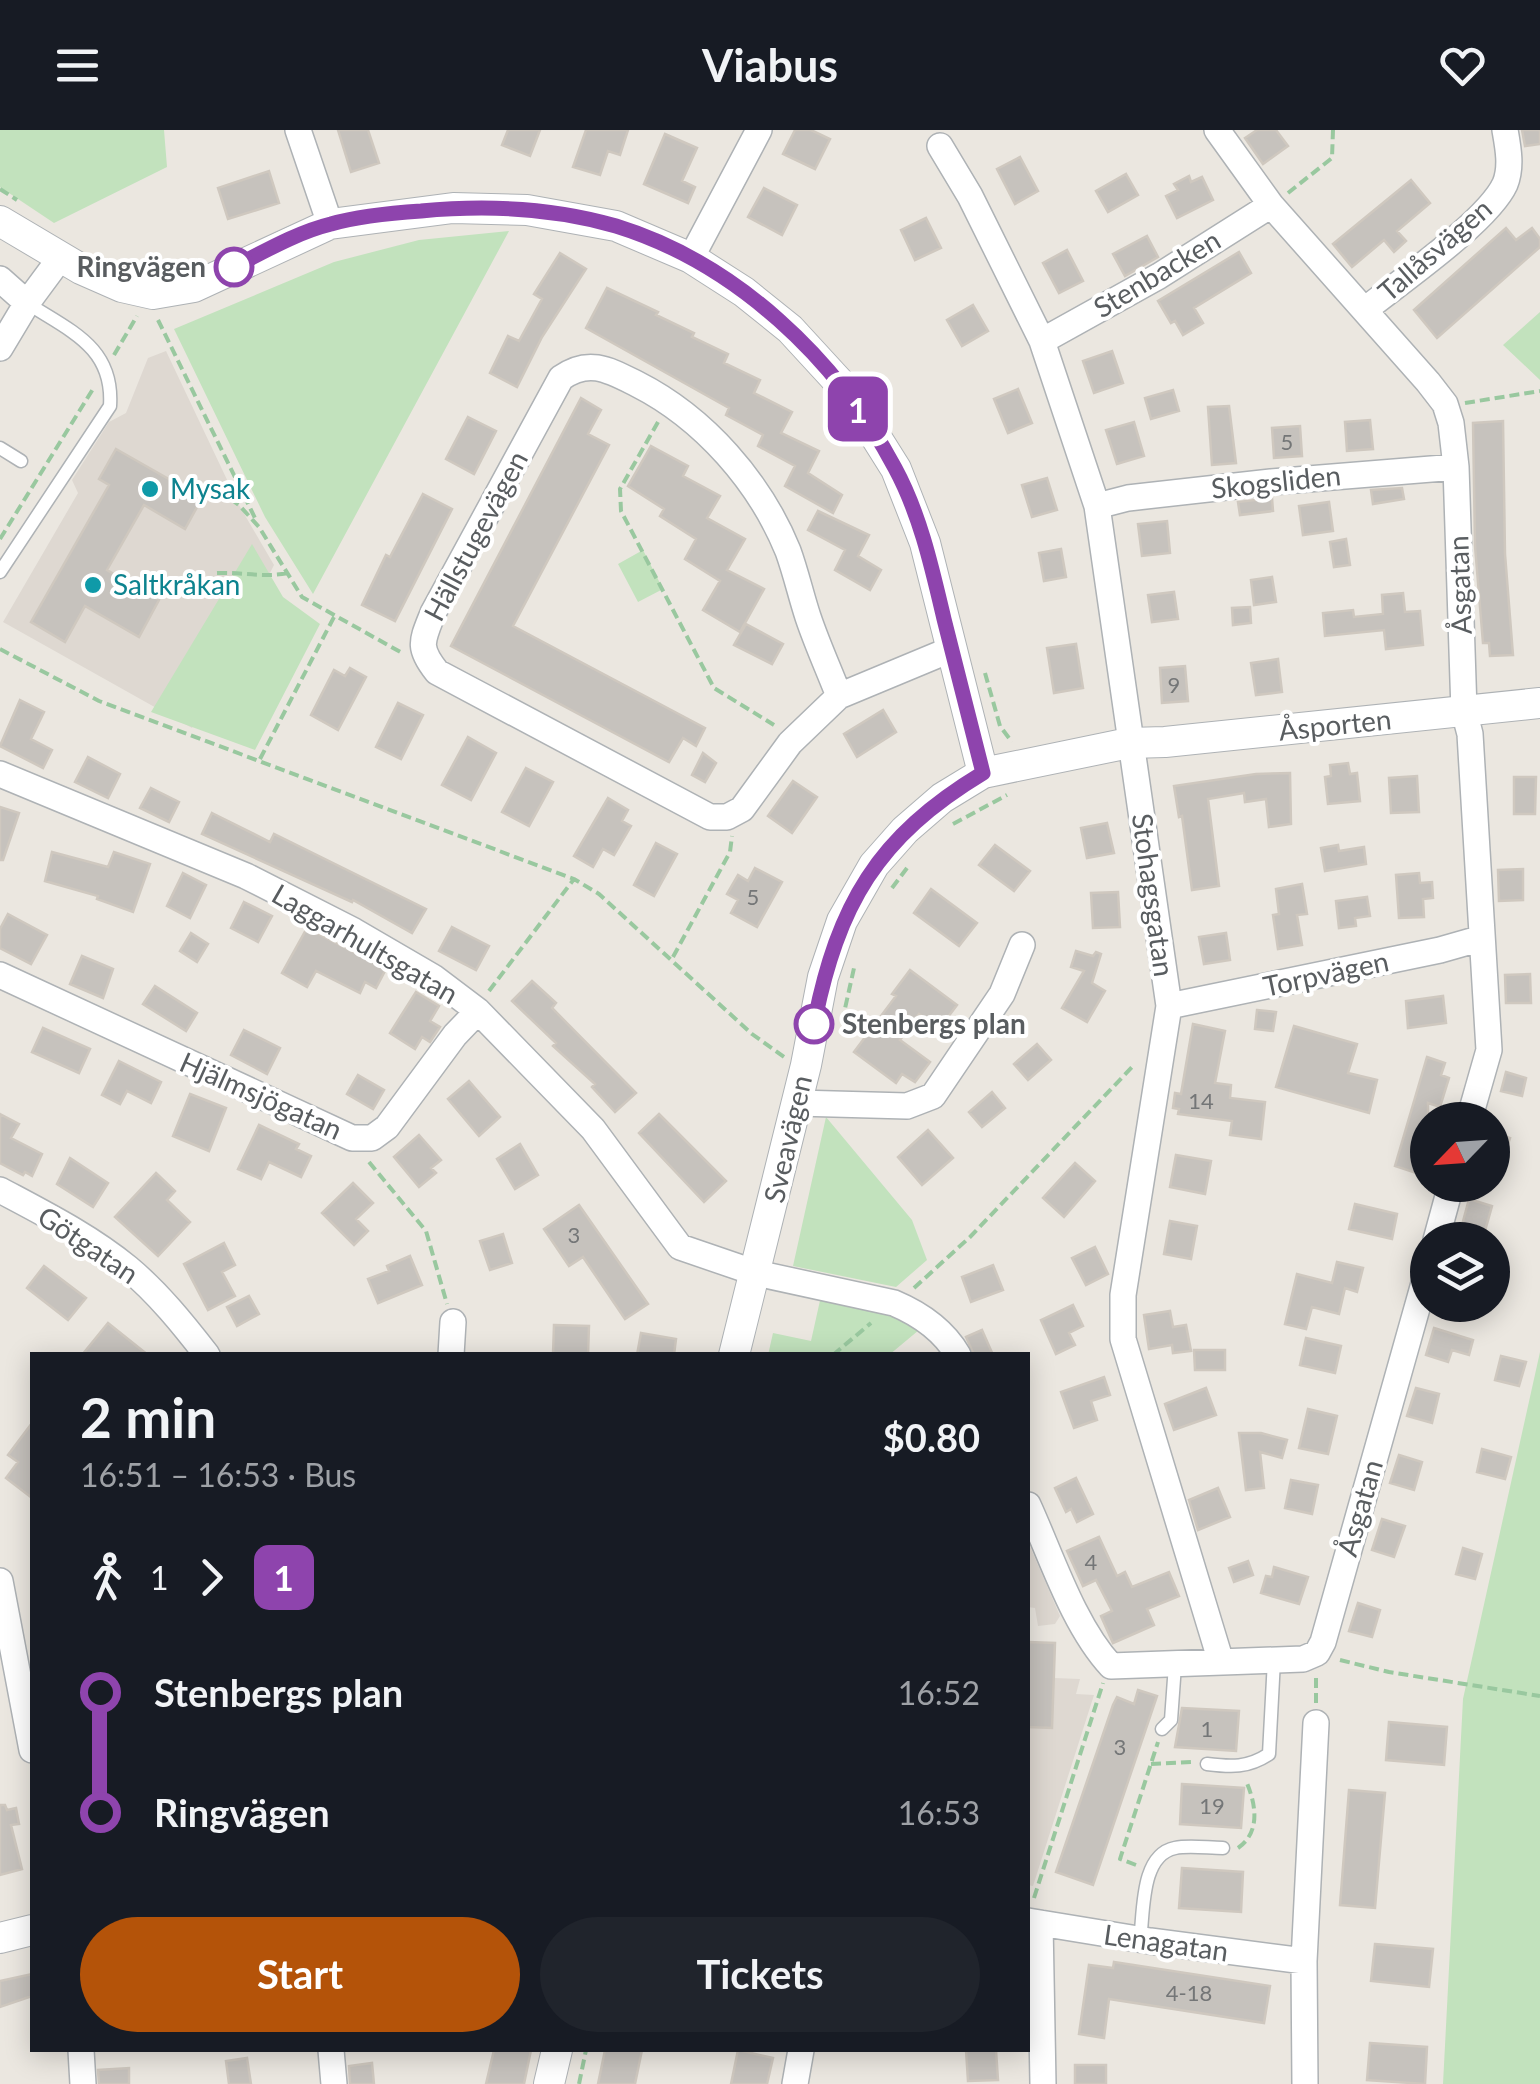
<!DOCTYPE html>
<html lang="en">
<head>
<meta charset="utf-8">
<style>
	body { margin:0; font-family:Lato,sans-serif; background:#20242c; color:#f1f3f6; height:100vh; display:flex; flex-direction:column; font-size:38px; white-space:nowrap }
	* { box-sizing:border-box; margin:0 }
	p { font-size:32px; color:#9ea1a6 }
	.icon { flex:none; width:55px; height:55px; fill:none; stroke:currentColor; stroke-width:2; stroke-linecap:round; stroke-linejoin:round }
	.map { position:relative; flex:1; overflow:hidden }
	.side { position:absolute; left:30px; top:1222px; width:1000px; height:700px; display:flex; flex-direction:column; background:#171b24; border-radius:0px; box-shadow:0 5px 25px #0003 }
	.side>* { flex:none }
	.badge { padding:0 20px; border-radius:15px; font-size:35px; line-height:65px }
	.needle { width:65px; rotate:245deg }
	.buttons { position:absolute; left:1410px; top:972px; display:grid; gap:20px }
	.buttons a { display:grid; place-items:center; width:100px; height:100px; border-radius:50%; background:#171b24; box-shadow:0 5px 25px #0003; font-size:50px }
	.map>.badge { position:absolute; translate:-50% -50%; box-shadow:0 0 0 5px #fff }
	.legs { display:flex; align-items:center; gap:15px; height:110px; padding:0 50px; font-size:32px }
	.legs p { margin-inline-start:auto }
	.head { display:flex; align-items:center; justify-content:space-between; height:170px; padding:0 50px }
	h1 { font-size:55px; font-weight:700; line-height:75px }
	.primary-button { display:flex; gap:20px; margin-top:auto; padding:20px 50px }
	.primary-button a { flex:1; height:115px; border-radius:60px; background:#b45309; color:#fff; font-size:40px; font-weight:700; line-height:115px; text-align:center }
	.primary-button a+a { background:#20242c; color:#f1f3f6 }
	ul { padding:0 50px; list-style:none }
	li { display:flex; align-items:center; gap:35px; height:120px; font-size:38px }
	li i { display:grid; place-items:center; width:15px; height:100%; margin:0 12px; background:currentColor }
	li i::after { content:''; width:25px; height:25px; margin:-12px; border:8px solid; border-radius:50%; background:#171b24 }
	li p { margin-inline-start:auto }
	li:first-child i { background:linear-gradient(#0000 50%,currentColor 0) }
	li:last-child i { background:linear-gradient(currentColor 50%,#0000 0) }
	header { display:flex; justify-content:space-between; align-items:center; height:130px; padding:0 50px; background:#171b24; font-size:45px; font-weight:700 }
	.map>svg:first-child { display:block }
</style>
</head>
<body>
<header><svg class="icon" aria-label="menu" viewBox="0 0 24 24"><path d="M4 6h16M4 12h16M4 18h16"/></svg>Viabus<svg class="icon" aria-label="heart" viewBox="0 0 24 24"><path d="M12 20l-8-8c-3-5 5-10 8-4 3-6 11-1 8 4z"/></svg></header>
<div class="map">
<svg width="1540" height="1954" viewBox="0 0 1540 1954">
	<rect width="100%" height="100%" fill="#ebe7e0"/>
	<path fill="#ded8d1" d="M166 221 239 375 274 435 192 598 3 492 78 363 72 350 109 292 126 283 148 228Z
		M1028 1412 1060 1486 1055 1494 1038 1496 1035 1478 1028 1477Z
		M1028 1512 1055 1513 1054 1548 1080 1549 1076 1564 1094 1565 1033 1756 1028 1755Z"/>
	<path fill="#c2e2bd" d="M0 0H164L167 37 54 93 0 57Z
		M509 101 313 464 265 387 174 199 334 132 419 110Z
		M1540 182V250L1503 215Z
		M252 414 283 467 320 494 255 620 151 582Z
		M643 420 663 459 638 472 618 434Z
		M826 987 912 1090 927 1130 896 1157 793 1136Z
		M821 1166 877 1177 919 1200 889 1225H768L773 1203 811 1211Z
		M1540 1222V1954H1443L1463 1569Z"/>
	<path fill="#c6c2bd" stroke="#cfc8bf" stroke-width="2.5" d="M338 0H368L379 33 351 42Z
		M508 0H540L530 26 502 15Z
		M586 0H628L620 25 608 21 600 45 573 37Z
		M795 0H811L830 9 815 39 783 24Z
		M1257 0H1276L1288 16 1263 34 1245 8Z
		M1522 0H1540V14L1525 16Z
		M665 4 697 18 682 51 695 57 688 73 644 54Z
		M1020 27 1038 61 1015 74 997 39Z
		M269 41 279 73 228 89 218 58Z
		M1126 44 1138 65 1108 82 1096 61Z
		M1189 46 1191 52 1202 47 1213 70 1177 88 1166 66 1178 60 1174 54Z
		M1411 50 1430 73 1397 101 1406 111 1394 122 1384 110 1352 137 1333 114Z
		M764 58 797 75 782 105 748 87Z
		M926 88 941 118 915 130 901 100Z
		M1506 98 1516 110 1532 98 1540 109V117L1437 208 1414 180Z
		M1147 106 1158 127 1125 146 1113 124Z
		M1067 120 1083 151 1059 163 1043 133Z
		M1239 122 1251 143 1194 178 1203 193 1183 205 1175 191 1171 193 1158 171Z
		M560 123 586 139 542 207 517 257 490 243 508 206 519 211 542 169 534 164Z
		M607 158 658 182 656 185 694 203 692 207 728 224 724 233 760 250 754 263 792 282 781 303 819 321 808 343 842 365 833 383 785 356 795 336 758 316 763 305 726 285 729 278 586 198Z
		M973 175 988 201 962 216 947 190Z
		M1112 221 1123 253 1094 263 1083 231Z
		M1018 259 1032 293 1008 303 994 269Z
		M1173 260 1179 281 1151 289 1145 268Z
		M581 268 601 280 588 304 609 315 513 496 705 598 696 616 683 608 669 632 451 516Z
		M1229 276 1236 333 1212 335 1208 277Z
		M468 287 496 301 474 344 446 329Z
		M1370 290 1373 319 1347 321 1345 292Z
		M1503 291 1505 424 1513 525 1490 526 1489 513H1483L1475 416 1473 293Z
		M1134 292 1144 326 1117 334 1106 300Z
		M1300 296 1302 326 1274 328 1272 298Z
		M651 316 688 336 683 346 720 366 707 388 745 409 727 440 764 459 740 502 703 480 720 451 685 429 696 409 660 386 664 379 628 356Z
		M116 319 202 368 185 399 144 375 107 440 159 470 139 507 85 476 65 512 31 492 109 355 99 349Z
		M1047 348 1057 380 1032 387 1022 355Z
		M1402 358 1404 369 1373 374 1371 360Z
		M423 364 452 379 395 491 362 475 386 425 390 427Z
		M1272 368 1273 381 1240 385 1238 372Z
		M1329 372 1333 401 1303 405 1299 376Z
		M818 381 869 405 858 426 881 440 870 460 835 440 845 420 808 400Z
		M1167 391 1170 423 1142 426 1138 394Z
		M1346 409 1350 435 1334 437 1330 412Z
		M1061 419 1066 447 1044 451 1039 423Z
		M1272 447 1276 472 1254 475 1251 450Z
		M1174 462 1178 489 1152 492 1148 465Z
		M1403 463 1405 482 1420 481 1423 515 1386 519 1384 500 1325 506 1323 483 1353 480 1354 487 1383 484 1382 465Z
		M1250 477 1251 493 1233 495 1232 478Z
		M746 494 783 514 772 534 734 515Z
		M1076 514 1083 558 1054 563 1047 518Z
		M1278 529 1282 562 1256 565 1251 533Z
		M1185 536 1188 571 1162 573 1160 538Z
		M350 538 366 547 338 600 311 585 334 540 345 546Z
		M20 570 44 582 31 609 52 620 43 638 0 616Z
		M398 573 423 585 401 629 376 617Z
		M883 580 896 602 857 627 844 604Z
		M468 607 496 623 471 670 442 655Z
		M703 623 716 633 705 652 692 645Z
		M88 627 120 644 108 668 75 652Z
		M1348 633 1350 644 1357 643 1360 671 1328 674 1325 647 1331 646 1330 635Z
		M526 638 553 652 529 696 502 682Z
		M1290 643 1291 694 1269 697 1266 669 1245 672 1244 663 1208 669 1219 756 1192 760 1182 686 1179 687 1174 656 1256 644Z
		M1417 646 1419 682 1391 683 1389 648Z
		M1514 647H1536L1535 684H1514Z
		M793 651 817 667 792 703 768 686Z
		M151 658 179 672 169 692 140 678Z
		M608 668 628 680 622 691 631 696 614 725 603 719 593 737 574 726Z
		M0 677 19 683 3 730H0Z
		M212 683 270 712 274 704 426 779 412 803 353 770 352 772 202 704Z
		M1107 693 1114 723 1087 728 1081 698Z
		M656 713 677 724 654 766 634 755Z
		M995 715 1030 741 1014 761 979 735Z
		M1338 715 1339 721 1364 717 1366 734 1325 741 1321 718Z
		M52 722 108 737 114 722 150 734 133 782 97 769 98 766 45 751Z
		M755 738 782 752 757 797 731 783 738 770 727 764 738 745 748 751Z
		M1523 739V770L1499 771 1498 740Z
		M183 743 206 755 190 788 167 776Z
		M1419 743 1420 753 1432 752 1433 768 1423 769 1424 787 1399 788 1396 745Z
		M1302 754 1307 784 1297 785 1302 815 1278 819 1273 785 1279 784 1276 759Z
		M931 759 977 793 959 816 914 783Z
		M1118 762 1120 797 1093 798 1091 763Z
		M1367 767 1370 786 1355 788 1356 796 1339 798 1336 771Z
		M244 772 272 786 258 812 231 798Z
		M8 784 47 805 31 834 0 818V799Z
		M452 797 489 816 476 840 439 821Z
		M307 798 386 839 376 858 365 852 360 863 316 841 307 857 282 843Z
		M191 803 208 814 197 832 180 821Z
		M1226 803 1230 830 1204 834 1199 807Z
		M1076 821 1093 826 1096 822 1101 824 1092 853 1105 861 1087 892 1062 878 1084 841 1071 837Z
		M82 826 113 839 103 868 70 854Z
		M910 840 957 875 939 899 919 884 900 910 930 932 915 952 902 944 896 953 854 922 896 866 892 864Z
		M1530 844 1531 873H1506L1505 845Z
		M532 851 556 873 552 878 636 963 615 982 592 957 595 954 553 916 556 913 512 871Z
		M155 856 197 883 186 901 143 874Z
		M416 862 439 876 430 891 440 897 430 912 422 907 415 919 390 903Z
		M1443 866 1446 893 1408 898 1406 871Z
		M1257 880 1276 882 1273 901 1255 899Z
		M1193 894 1225 901 1215 953 1231 955 1230 968 1265 972 1261 1009 1230 1005 1232 991 1178 984 1179 979 1173 978 1175 963 1181 964Z
		M1294 896 1357 914 1348 943 1377 950 1369 983 1276 957Z
		M43 898 90 919 79 943 32 922Z
		M244 900 280 918 267 944 231 925Z
		M1037 914 1051 930 1028 950 1014 934Z
		M1427 927 1445 933 1441 945 1449 948 1440 977 1428 973V1017L1419 1044 1395 1036Z
		M119 931 161 952 151 973 127 961 120 974 102 965Z
		M1506 942 1526 948 1522 966 1501 961Z
		M358 945 384 960 373 979 347 964Z
		M469 951 500 987 479 1006 448 969Z
		M992 962 1005 978 982 997 969 982Z
		M190 964 226 978 209 1021 173 1006Z
		M0 984 19 994 11 1008 42 1024 32 1046 25 1042 23 1045 0 1033Z
		M659 984 726 1051 704 1072 639 1003Z
		M259 995 299 1014 296 1019 311 1026 301 1047 269 1032 261 1049 238 1039Z
		M928 1000 953 1028 922 1055 898 1027Z
		M1492 1002 1510 1008 1496 1052H1492Z
		M419 1005 441 1030 431 1038 436 1043 419 1057 394 1027Z
		M520 1014 538 1045 515 1059 497 1029Z
		M1176 1025 1211 1031 1205 1064 1170 1057Z
		M70 1028 108 1053 93 1077 57 1054Z
		M1075 1033 1095 1051 1064 1087 1043 1068Z
		M156 1043 175 1061 167 1070 190 1092 158 1126 115 1087Z
		M353 1053 373 1073 356 1089 368 1101 354 1115 322 1083Z
		M1469 1069 1492 1076 1485 1101 1462 1095Z
		M1355 1074 1397 1084 1392 1109 1349 1099Z
		M579 1075 648 1174 625 1189 583 1127 569 1136 544 1099Z
		M1170 1091 1197 1096 1191 1129 1164 1124Z
		M503 1104 512 1133 490 1140 480 1111Z
		M224 1113 235 1135 222 1142 235 1166 208 1180 184 1134Z
		M1095 1117 1108 1144 1086 1155 1072 1128Z
		M410 1126 422 1155 378 1173 368 1149 389 1141 387 1136Z
		M1337 1132 1363 1138 1357 1162 1345 1158 1339 1184 1312 1177 1306 1199 1285 1194 1297 1144 1332 1153Z
		M993 1135 1003 1160 971 1172 962 1147Z
		M44 1136 86 1168 68 1190 27 1158Z
		M249 1166 259 1184 237 1196 227 1177Z
		M1073 1175 1083 1196 1069 1203 1075 1215 1056 1224 1041 1190Z
		M1170 1181 1173 1197 1186 1195 1191 1221 1173 1223 1172 1215 1149 1219 1144 1185Z
		M108 1193 148 1225H82Z
		M554 1195 589 1196 588 1225H553Z
		M1434 1198 1473 1210 1469 1225 1452 1220 1448 1232 1426 1225Z
		M982 1200 993 1225H974L966 1207Z
		M641 1203 676 1209 674 1225H637Z
		M1306 1208 1341 1216 1335 1243 1300 1235Z
		M1194 1220H1225V1240H1195Z
		M1501 1226 1526 1232 1519 1256 1495 1250Z
		M1104 1247 1110 1265 1091 1271 1097 1290 1074 1298 1061 1262Z
		M1206 1258 1216 1285 1174 1300 1165 1274Z
		M1416 1258 1439 1264 1432 1293 1407 1286Z
		M1308 1279 1337 1286 1328 1324 1299 1318Z
		M32 1293V1368L6 1348 18 1332 8 1325Z
		M1239 1303H1261L1287 1310 1282 1328 1260 1322 1264 1358 1246 1360Z
		M1482 1319 1511 1327 1505 1349 1477 1342Z
		M1399 1325 1422 1332 1414 1360 1390 1353Z
		M1076 1348 1093 1384 1077 1392 1071 1379 1066 1382 1055 1358Z
		M1291 1350 1318 1355 1312 1384 1285 1378Z
		M1218 1358 1230 1387 1198 1400 1189 1370Z
		M1382 1389 1405 1396 1394 1427 1372 1420Z
		M1099 1407 1117 1446 1125 1442 1132 1457 1169 1442 1179 1466 1147 1479 1154 1495 1113 1513 1101 1486 1112 1481 1096 1450 1083 1456 1067 1421Z
		M1463 1418 1482 1424 1475 1449 1456 1444Z
		M1248 1431 1253 1445 1234 1452 1229 1438Z
		M1274 1437 1308 1447 1299 1474 1261 1463 1266 1446 1272 1447Z
		M1358 1473 1380 1480 1372 1507 1349 1501Z
		M1028 1512 1055 1513 1052 1598 1028 1597Z
		M1138 1560 1157 1566 1093 1755 1056 1742 1113 1575 1117 1567 1134 1574Z
		M1182 1578 1239 1581 1236 1621 1175 1617Z
		M1389 1592 1447 1597 1444 1635 1386 1630Z
		M1182 1654 1244 1658 1241 1698 1180 1694Z
		M1349 1660 1385 1663 1375 1778 1340 1775Z
		M0 1675H5L7 1680 16 1678 19 1694 11 1695 22 1739 0 1745Z
		M1182 1738 1243 1742 1241 1782 1179 1778Z
		M1375 1814 1433 1819 1429 1857 1371 1851Z
		M1114 1832 1270 1856 1264 1893 1109 1869 1104 1908 1079 1904 1089 1835 1113 1838Z
		M32 1844V1866L0 1877V1851Z
		M1370 1913 1427 1917 1425 1954 1367 1950Z
		M494 1920H531L524 1954H486Z
		M605 1920H642L635 1954H598Z
		M738 1920 773 1928 767 1954H731Z
		M966 1920H996L998 1950 968 1951Z
		M247 1928 251 1954H229L226 1931Z
		M372 1933 374 1954H350L349 1936Z
		M1075 1935H1106V1954H1075Z
		M129 1938V1954H99L98 1940Z"/>
	<g fill="none" stroke-linecap="round" stroke-linejoin="round">
		<g stroke="#aeb2b5" stroke-width="15">
			<path id="service" d="M0 318 21 331
				M0 442 110 276C114 217 70 201 27 173
				M1162 1599 1171 1590 1175 1535
				M1207 1634C1231 1637 1248 1638 1269 1624L1274 1530
				M1140 1810C1144 1783 1140 1725 1175 1718 1189 1715 1208 1718 1223 1718"/>
		</g>
		<g stroke="#aeb2b5" stroke-width="28">
			<path id="minor" d="M298 0 330 94
				M1217 0 1271 75 1428 252 1445 274 1451 293 1456 337 1464 581 1470 604 1489 920 1469 990
				M940 16 970 66 1042 211 1097 376 1169 876 1123 1165V1209L1221 1532
				M691 128 759 0
				M0 149 27 173
				M1366 179C1401 151 1488 91 1505 54 1512 37 1508 17 1505 0
				M1042 211 1159 146 1271 75
				M0 218 27 173 61 127
				M1097 376 1128 368 1271 352 1456 337
				M839 566C829 540 817 514 808 487 801 466 796 443 788 421 760 352 704 288 637 254 609 240 589 228 561 248L433 483C422 511 417 517 437 542L710 687H727L742 679 790 613 839 566 952 519
				M0 644 246 746 354 801 433 847 478 881 593 999 680 1117 756 1143 894 1173C920 1184 944 1201 958 1225
				M0 845 352 1008H372L387 997 455 905 478 881
				M1169 876 1440 820 1482 808
				M797 973 907 976 933 966 1002 864 1022 815
				M0 1060C43 1083 89 1106 128 1138 158 1163 183 1194 207 1225
				M1436 1110 1451 1055
				M451 1225 453 1192
				M1028 1375C1051 1425 1073 1495 1111 1536L1303 1529 1317 1523 1323 1512 1428 1139
				M0 1451 32 1620
				M1028 1791 1150 1811 1304 1831
				M1040 1793 1043 1954
				M81 1920 83 1954
				M331 1920 334 1954
				M795 1954 801 1920
				M1305 1954 1304 1831 1316 1593"/>
		</g>
		<g stroke="#aeb2b5" stroke-width="32">
			<path id="tertiary" d="M0 91 81 139 122 157 153 164 194 157 330 94 453 78 527 80 616 96 691 128 744 162 790 199 847 261 896 339 925 413 983 643
				M734 1225 806 935 823 847 842 791 874 735 905 700 942 668 983 643 1129 613 1165 612 1540 573
				M0 1808 32 1800
				M549 1954 557 1920"/>
		</g>
		<path stroke="#99c89f" stroke-width="4" stroke-dasharray="10 5" stroke-linecap="butt" d="M0 59 17 70
			M1288 63 1332 28 1333 0
			M158 190 255 388
			M114 225 137 186
			M1465 273 1540 261
			M658 292 620 359 621 381 714 558 774 595
			M218 360 239 375 259 397 302 467 404 524
			M0 409 93 259
			M217 443C242 442 264 448 288 443
			M0 519 99 571 574 749 599 764 752 904 784 927
			M985 543 1000 596 1012 612
			M260 629 334 487
			M953 694 1007 665
			M892 758 907 738
			M673 827 730 722 732 706
			M489 861 574 749
			M842 892 854 838
			M369 1032 426 1101 447 1174
			M914 1158 970 1107 1135 934
			M833 1225 871 1193
			M1340 1530 1389 1542 1540 1566
			M1316 1573V1548
			M1151 1634 1191 1632
			M1238 1718C1261 1702 1256 1674 1246 1651
			M1136 1735 1120 1729 1158 1612
			M1034 1768 1103 1553
			M579 1954 586 1920"/>
		<use href="#service" stroke="#fff" stroke-width="12"/>
		<use href="#minor" stroke="#fff" stroke-width="25"/>
		<use href="#tertiary" stroke="#fff" stroke-width="30"/>
	</g>
	<g fill="none" stroke-linecap="round" stroke-linejoin="round">
		<g stroke="#fff" stroke-width="22">
			<path id="line-1" d="M234 137C265 121 298 102 331 94 359 86 391 83 421 81 485 75 554 78 616 96 736 133 837 229 895 338 920 384 932 438 944 489 957 540 970 592 983 643 877 707 838 774 814 894"/>
		</g>
		<use href="#line-1" stroke="#8e44ad" stroke-width="15"/>
	</g>
	<g fill="#fff" stroke="#8e44ad" stroke-width="5">
		<circle cx="234" cy="137" r="18"/>
		<circle cx="814" cy="894" r="18"/>
	</g>
	<g fill="#0f9aa8" stroke="#fff" stroke-width="4">
		<circle cx="150" cy="359" r="10"/>
		<circle cx="93" cy="455" r="10"/>
	</g>
	<g text-anchor="middle" stroke-width="8" stroke-linejoin="round" paint-order="stroke">
		<g font-size="22" fill="#747677">
			<text x="1287" y="320">5</text>
			<text x="1174" y="563">9</text>
			<text x="753" y="775">5</text>
			<text x="1201" y="979">14</text>
			<text x="574" y="1113">3</text>
			<text x="1091" y="1440">4</text>
			<text x="1207" y="1607">1</text>
			<text x="1120" y="1625">3</text>
			<text x="1212" y="1684">19</text>
			<text x="1189" y="1871">4-18</text>
		</g>
		<g font-size="28" fill="#595d60" stroke="#fff">
			<text transform="translate(1435 120) rotate(-41)" y="10">Tallåsvägen</text>
			<text transform="translate(1157 144) rotate(-31)" y="10">Stenbacken</text>
			<text transform="translate(1276 352) rotate(-6)" y="10">Skogsliden</text>
			<text transform="translate(476 406) rotate(-62)" y="10">Hällstugevägen</text>
			<text transform="translate(1460 455) rotate(-92)" y="10">Åsgatan</text>
			<text transform="translate(1335 595) rotate(-6)" y="10">Åsporten</text>
			<text transform="translate(1153 765) rotate(82)" y="10">Stohagsgatan</text>
			<text transform="translate(365 814) rotate(30)" y="10">Laggarhultsgatan</text>
			<text transform="translate(1326 844) rotate(-12)" y="10">Torpvägen</text>
			<text transform="translate(261 966) rotate(24)" y="10">Hjälmsjögatan</text>
			<text transform="translate(788 1009) rotate(-77)" y="10">Sveavägen</text>
			<text transform="translate(88 1115) rotate(34)" y="10">Götgatan</text>
			<text transform="translate(1360 1378) rotate(-74)" y="10">Åsgatan</text>
			<text transform="translate(1166 1813) rotate(8)" y="10">Lenagatan</text>
		</g>
		<g font-size="28" font-weight="bold" fill="#595d60" stroke="#fff" text-anchor="end">
			<text x="206" y="147">Ringvägen</text>
			<text x="842" y="904" text-anchor="start">Stenbergs plan</text>
		</g>
		<g font-size="28" fill="#0d838f" stroke="#fff" text-anchor="start">
			<text x="170" y="369">Mysak</text>
			<text x="113" y="465">Saltkråkan</text>
		</g>
	</g>
</svg>
<div class="buttons">
<a><svg class="needle" viewBox="-14 -14 28 28"><path d="M0-13l5 13h-10z" fill="#e53935"/><path d="M0 13l5-13h-10z" fill="#9ea1a6"/></svg></a>
<a><svg class="icon" aria-label="layers" viewBox="0 0 24 24"><path d="M12 4l9 5-9 5-9-5zM3 14l9 5 9-5"/></svg></a>
</div>
<b class="badge" style="left:858px;top:279px;background:#8e44ad;color:#fff">1</b>
<section class="side">
<div class="head"><div><h1>2 min</h1><p>16:51 – 16:53 · Bus</p></div><b>$0.80</b></div>
<div class="legs"><svg class="icon" aria-label="walk" viewBox="0 0 24 24"><circle cx="13" cy="4" r="2"/><path d="M13 8l-2 6 4 7M11 14l-3 7M7 12l3-4h3l4 4"/></svg>1<svg class="icon" aria-label="forward" viewBox="0 0 24 24"><path d="M9 5l7 7-7 7"/></svg><b class="badge" style="background:#8e44ad;color:#fff">1</b></div>
<ul>
<li><i style="color:#8e44ad"></i><b>Stenbergs plan</b><p>16:52</p></li>
<li><i style="color:#8e44ad"></i><b>Ringvägen</b><p>16:53</p></li>
</ul>
<div class="primary-button"><a>Start</a><a>Tickets</a></div>
</section>
</div>
</body>
</html>
